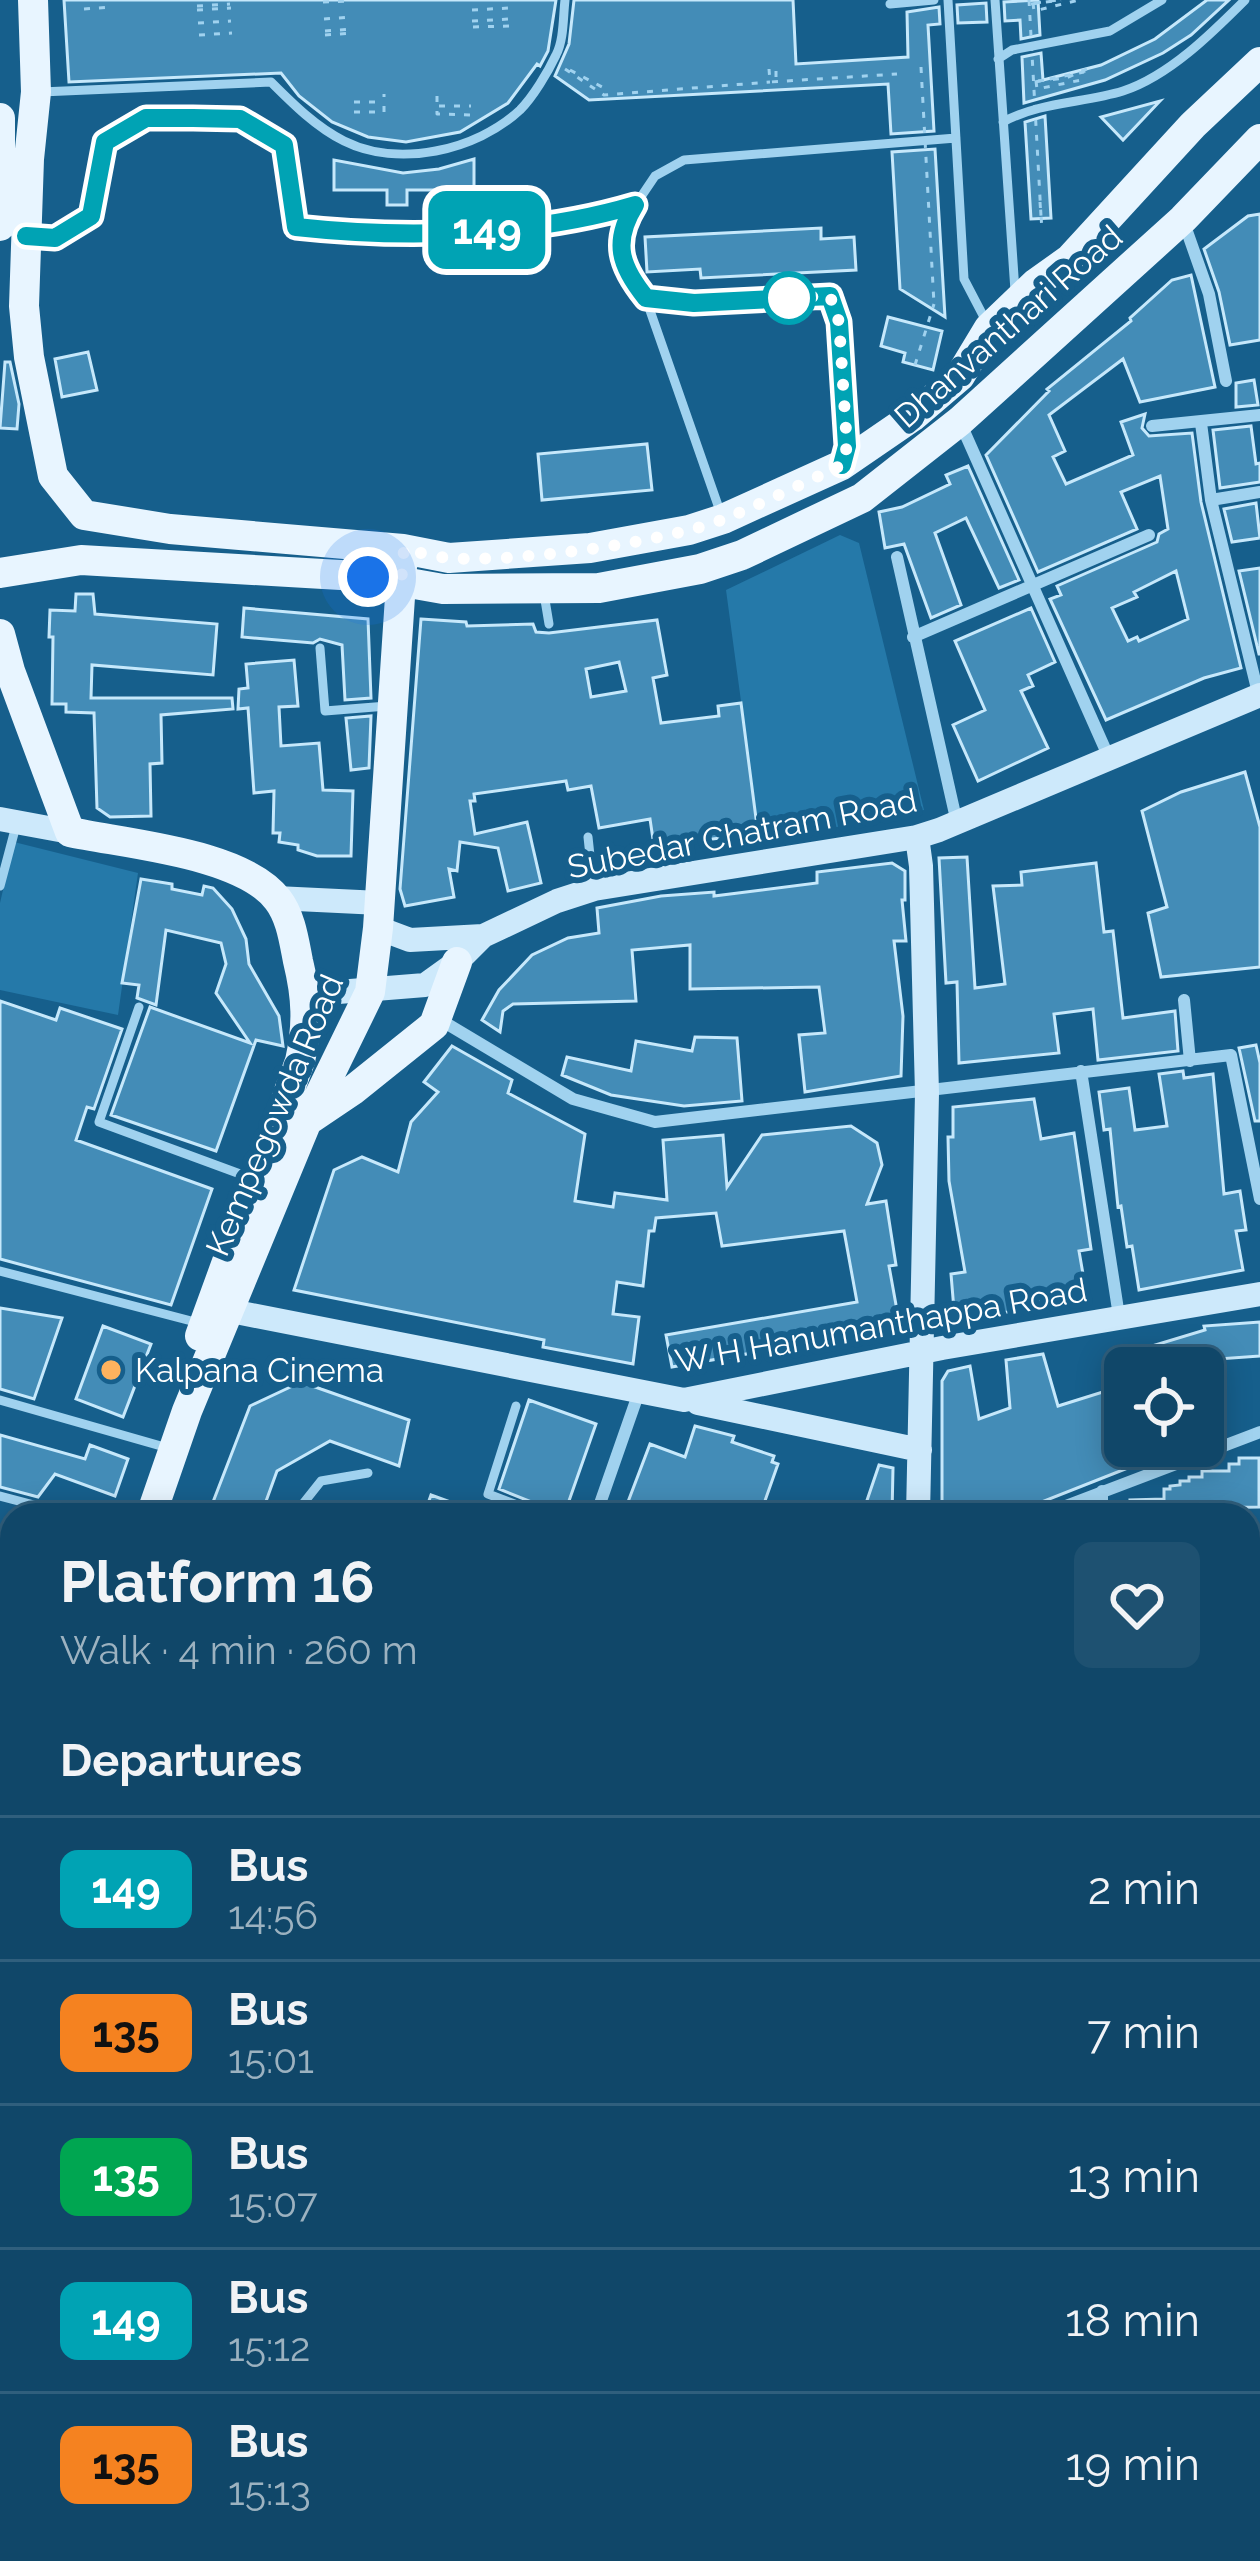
<!DOCTYPE html>
<html lang="en">
<head>
<meta charset="utf-8">
<style>
	body { margin:0; font-family:Raleway,sans-serif; background:#1e5171; color:#f1f3f6; height:100vh; display:flex; flex-direction:column; font-size:45px; white-space:nowrap }
	* { box-sizing:border-box; margin:0 }
	p { font-size:39px; color:#9cb2c0 }
	.icon { flex:none; width:66px; height:66px; fill:none; stroke:currentColor; stroke-width:2; stroke-linecap:round; stroke-linejoin:round }
	.map { position:relative; flex:1; overflow:hidden }
	.side { position:absolute; left:0px; top:1503px; width:1260px; height:1059px; display:flex; flex-direction:column; background:#104769; border-radius:36px 36px 0 0; box-shadow:0 6px 30px #0003,0 0 0 3px #305f7d }
	.side>* { flex:none }
	.badge { padding:0 24px; border-radius:18px; font-size:42px; line-height:78px }
	.controls { position:absolute; left:1104px; top:1347px; display:grid; gap:24px }
	.controls a { display:grid; place-items:center; width:120px; height:120px; border-radius:18px; background:#104769; box-shadow:0 6px 30px #0003,0 0 0 3px #305f7d; font-size:60px }
	.you { position:absolute; width:60px; height:60px; margin:-30px; border:9px solid #fff; border-radius:50%; background:#1a73e8; box-shadow:0 0 0 18px #1a73e833 }
	.map>.badge { position:absolute; translate:-50% -50%; box-shadow:0 0 0 6px #fff }
	h2 { padding:0 60px; font-size:45px; line-height:108px }
	.round { display:grid; place-items:center; flex:none; width:126px; height:126px; border-radius:18px; background:#1e5171 }
	.summary { display:flex; align-items:center; justify-content:space-between; height:204px; padding:0 60px }
	h1 { font-size:57px; font-weight:700; line-height:90px }
	ul { padding:0; list-style:none }
	li { display:flex; align-items:center; gap:36px; height:144px; padding:0 60px; border-top:3px solid #305f7d }
	li div { flex:1 }
	li b { display:block; font-size:45px }
	li em { font-style:normal }
	li .badge { min-width:132px; font-weight:700; text-align:center }
	.map>svg:first-child { display:block }
</style>
</head>
<body>
<div class="map">
<svg width="1260" height="2561" viewBox="0 0 1260 2561">
	<rect width="100%" height="100%" fill="#165f8c"/>
	<path fill="#2579a9" d="M840 535 859 543 924 810 760 842 726 590Z
		M14 842 138 873 118 1015 0 990V903Z
		M734 2550H1100L1120 2561H728Z"/>
	<path fill="#438cb7" stroke="#c6e8fb" stroke-width="3" fill-rule="evenodd" d="M64 0H556L548 51 540 66 537 64 508 103 460 132 406 142 368 137 332 122 299 96 281 73 69 82Z
		M574 0H793L796 64 908 57 907 12 939 7 940 24 928 25 934 131 891 134 888 84 589 100 555 76 569 44Z
		M1038 0 1040 35 1021 39 1020 20 1005 21 1004 2Z
		M1207 0H1229L1191 35 1163 53 1105 80 1024 103 1022 57 1041 53 1043 80 1101 65 1155 39Z
		M986 3 987 22 958 23 957 5Z
		M1160 101 1123 140 1101 117Z
		M1045 116 1051 218 1031 219 1025 122Z
		M935 149 945 317 900 289 892 152Z
		M474 159V190H459V205H441V190H407V205H387V190H334V160L403 173 439 169Z
		M1260 214V340L1230 345 1219 292 1204 249 1248 216Z
		M821 228V239L854 237 856 270 701 278 700 269 647 272 645 237Z
		M1191 275 1215 387 1140 402 1123 359 1049 415 1065 451 1053 457 1066 484 1133 455 1121 422 1145 414 1142 428 1149 436 1192 433 1201 502 1241 668 1204 678 1106 720 1050 599 1061 595 1057 586 1157 542 1159 534 1168 529 1160 476 1121 492 1137 529 1038 572 986 455 1049 391 1047 389 1131 321 1130 318 1172 280ZM1176 571 1188 619 1139 641 1137 637 1128 641 1112 608 1137 597 1134 592Z
		M888 317 942 331 933 370 903 362 905 353 881 346Z
		M88 352 97 390 62 397 55 359Z
		M5 362H10L19 404 17 429 0 428Z
		M1254 380 1258 405 1236 407V383Z
		M1251 426 1256 464 1260 463V482L1220 488 1213 430Z
		M647 444 652 490 542 500 538 454Z
		M968 466 1019 580 999 588 966 518 935 533 961 605 931 618 904 544 885 548 879 512 902 507 950 484 946 475Z
		M1256 503 1260 538 1232 542 1224 509Z
		M1260 568V654H1259L1239 571Z
		M76 594H93L95 614 217 624 213 675 92 665 91 698H232L233 709 161 715 162 763 150 764 151 816 110 817 97 808 94 713 66 712V704H52L53 637H49L50 610 75 611Z
		M244 608 368 619 371 698 345 700 342 645 320 639 313 643 242 637Z
		M1031 608 1055 662 1028 675 1033 686 1021 691 1048 748 978 781 953 725 985 710 955 641Z
		M421 619 466 622 467 626 533 624 536 632 549 633 657 620 667 675 653 678 661 723 719 716 718 706 741 703 757 826 720 831 721 838 654 846 650 819 599 828 591 786 568 790 566 781 474 794 475 801H470L475 834 527 822 541 883 508 891 498 848 460 842 457 871 449 869 454 897 405 906 400 889ZM619 662 626 691 591 697 586 669Z
		M294 660 298 706 279 707 281 746 319 743 323 790 353 791 351 856H317L298 850V845L279 842 280 833H273L274 791 254 793 248 708 238 709 239 689 248 688 246 664Z
		M371 716 369 768 351 770 346 718Z
		M1245 772 1260 827V967L1161 977 1148 913 1167 907 1142 811 1181 792Z
		M967 857 975 988 1005 984 993 886 1022 885 1021 872 1096 863 1104 932 1113 931 1123 1018 1175 1011 1178 1051 1098 1060 1093 1009 1054 1014 1059 1053 959 1063 957 982 946 983 939 858Z
		M892 863 905 871V900H902L906 941H894L903 1016 901 1076 805 1092 799 1035 825 1033 819 987 690 989V945L632 950 636 1001 513 1004 503 1011 500 1032 482 1020 499 990 532 955 568 938 599 933 597 908 661 896 714 892V896L817 883V872Z
		M141 879 172 884V889L202 895 204 886 213 888 232 909 246 939 249 964 279 1016 283 1046 256 1040 216 1151 111 1115 150 1007 250 1043 216 993 226 964 221 943 166 930 156 1005 137 998 139 985 122 983Z
		M0 1001 56 1020 60 1008 122 1029 94 1109 87 1107 76 1140 212 1189 171 1305 0 1259Z
		M695 1037 737 1038 742 1101 684 1106 611 1095 562 1075 567 1057 631 1071 636 1041 692 1051Z
		M1256 1045 1260 1063V1121H1255L1239 1048Z
		M452 1046 512 1080 508 1093 585 1134 575 1201 613 1207 615 1193 667 1200 663 1140 723 1135 727 1187 762 1135 851 1126 877 1143 882 1165 867 1204 886 1201 896 1265 889 1266 900 1327 672 1367 666 1335 857 1302 844 1231 722 1246 716 1213 656 1218 654 1231H649L643 1286 617 1282 613 1314 639 1317 633 1364 543 1347 544 1340 294 1290 334 1170 362 1157 398 1172 411 1122 438 1092 424 1082Z
		M1183 1071 1184 1078 1213 1074 1224 1194 1240 1191 1246 1230 1236 1231 1243 1270 1139 1290 1132 1246 1127 1247 1121 1206 1118 1207 1110 1129 1104 1130 1099 1092 1129 1088 1135 1130 1167 1126 1159 1074Z
		M1034 1099 1041 1139 1074 1133 1091 1249 1079 1251 1087 1297 955 1322 951 1274 965 1272 949 1181 948 1137H953V1107Z
		M0 1308 62 1318 34 1399 0 1389Z
		M1260 1322V1356L1203 1360 1206 1368H1148L1142 1349 1205 1330 1204 1326Z
		M103 1326 151 1344 123 1417 76 1399Z
		M1043 1354 1058 1406 1125 1385V1446L1181 1447 1009 1515H942V1381L948 1371 970 1366 979 1419 1010 1408 1006 1360Z
		M1203 1372H1207L1223 1426 1203 1432Z
		M301 1382 409 1420 399 1466 330 1441 277 1471 261 1515H208L250 1406Z
		M529 1400 596 1424 564 1515 499 1489Z
		M695 1426 734 1436 732 1442 774 1456 772 1462 778 1464 760 1515H623L650 1444 685 1457Z
		M0 1435 85 1459 90 1445 128 1459 115 1496 55 1474 38 1497 0 1487Z
		M1239 1458H1259V1507L1199 1508V1515H1131L1130 1500 1164 1499V1489H1170V1486L1180 1485V1481H1189V1477H1202V1471H1229V1464H1239Z
		M879 1465 893 1468 892 1515H862Z
		M431 1495 481 1513 480 1515H424Z"/>
	<g fill="none" stroke-linecap="round" stroke-linejoin="round">
		<path stroke="#a0d2ef" stroke-width="3" stroke-dasharray="6 9" stroke-linecap="butt" d="M323 2 350 1
			M1033 3 1034 11 1079 0
			M1035 3 1058 0
			M197 6 230 4
			M84 9 112 7
			M197 10 231 8
			M472 10 509 8
			M324 19 351 17
			M472 21 510 19
			M198 23 231 21
			M473 27 510 26
			M325 31 352 29
			M199 35 232 33
			M325 35 352 33
			M565 69 604 95 770 82
			M570 70 604 88
			M776 77V69H769L770 82 897 74
			M1036 81 1037 89 1086 79
			M1038 81 1066 78 1091 67
			M437 96V114L471 115
			M354 102H382
			M439 106H471
			M354 112H384V94
			M1040 202 1042 230
			M915 365 934 304"/>
		<path stroke="#a0d2ef" stroke-width="9" d="M948 0 964 279 987 323
			M995 0 1015 291
			M890 4 934 0
			M998 59 1012 50 1110 31 1162 0
			M41 92 271 82C293 104 316 127 344 141 398 168 476 151 520 110 533 97 548 72 556 55 564 40 563 17 565 0
			M1003 122C1039 102 1084 103 1123 91 1169 76 1212 33 1245 0
			M31 236 55 238 91 216 105 142 146 118 240 119 284 145 296 227C404 239 530 236 634 205
			M646 299 721 514
			M845 454 840 322 830 296 693 303 646 299 623 269 622 225 655 176 684 160 956 138
			M544 594 549 624
			M320 648 325 711 387 706
			M588 837 593 884
			M0 886 17 822
			M139 1007 99 1122 251 1178
			M0 1271 199 1323
			M0 1400 168 1448
			M516 1406 488 1494 544 1515
			M0 1496 72 1515
			M159 1507 178 1515
			M294 1515 321 1481 368 1473
			M0 2251 12 2255
			M0 2373 12 2345"/>
		<path stroke="#a0d2ef" stroke-width="12" d="M1183 220 1209 294 1226 381
			M960 422 1110 760
			M1201 423 1211 500 1259 697
			M1152 426 1260 415
			M1211 500 1260 492
			M897 557 957 823
			M913 637 1149 535
			M1184 1000 1190 1061
			M439 1019 573 1099 655 1122 1231 1055 1260 1199
			M1081 1071 1119 1316
			M1102 1491V1515
			M596 1515 639 1392
			M1042 1515 1260 1432
			M0 1787 12 1791
			M1248 2017H1260"/>
		<path stroke="#cde9fb" stroke-width="24" d="M0 819 70 832
			M917 837 921 866 927 1093 918 1515
			M276 898 380 903
			M378 928 410 940 483 936
			M308 1002 338 992 425 985 457 962 483 936 557 901 594 889 917 837 939 830 1260 695
			M231 1311 684 1400 942 1348 1260 1294
			M698 1403 920 1450
			M0 1642 12 1649
			M0 1667 12 1673
			M1248 2364 1260 2371
			M1248 2395 1260 2402
			M692 2561 698 2550"/>
		<path stroke="#e8f5ff" stroke-width="30" d="M33 0 36 92 29 159 24 306 29 357 53 476 84 515 170 529 403 549 449 558 590 548 689 530 723 519 842 465 912 417 960 376 989 328 1035 284 1070 259 1193 125 1260 62
			M0 118V226
			M0 573 81 560 375 577 443 589 599 588 700 569 742 555 862 498 960 421 1183 219 1260 139
			M0 634 10 671 70 832C126 844 243 853 278 900 291 917 294 941 298 961 307 998 308 1025 300 1061L200 1336
			M307 1121 353 1090 434 1025 457 962
			M151 1515 187 1411 307 1121 370 992 378 928 402 567
			M0 1926 12 1895"/>
		<path stroke="#a0d2ef" stroke-width="3" stroke-dasharray="6 9" stroke-linecap="butt" d="M1029 0 1041 216
			M1031 4 1061 0
			M921 67 934 304
			M1035 82 1084 72 1086 79"/>
	</g>
	<g fill="none" stroke-linecap="round" stroke-linejoin="round">
		<g stroke="#fff" stroke-width="27">
			<path id="line" d="M26 236 55 238 91 216 105 142 146 118H193L240 119 284 145 296 227C405 239 531 236 635 205 612 242 620 266 646 298L694 303 830 296 839 322 847 446 842 465"/>
		</g>
		<use href="#line" stroke="#00a3b4" stroke-width="18"/>
		<path stroke="#fff" stroke-width="12" stroke-dasharray="0 21.6" d="M368 577 401 584 404 549C418 552 434 557 449 558 515 563 663 543 724 519 764 503 803 483 842 465L847 446 839 322 830 296 784 298H789"/>
	</g>
	<circle fill="#fff" stroke="#00a3b4" stroke-width="6" cx="789" cy="298" r="24"/>
	<circle fill="#ffb35e" stroke="#165f8c" stroke-width="4.5" cx="111" cy="1370" r="12"/>
	<g text-anchor="middle" stroke-width="12" stroke-linejoin="round" paint-order="stroke">
		<g font-size="33" fill="#fff" stroke="#165f8c">
			<text transform="translate(1008 326) rotate(-41)" y="12">Dhanvanthari Road</text>
			<text transform="translate(742 833) rotate(-11)" y="12">Subedar Chatram Road</text>
			<text transform="translate(274 1115) rotate(-67)" y="12">Kempegowda Road</text>
			<text transform="translate(881 1325) rotate(-10)" y="12">W H Hanumanthappa Road</text>
		</g>
		<g font-size="33" fill="#fff" stroke="#165f8c" text-anchor="start">
			<text x="135" y="1382">Kalpana Cinema</text>
		</g>
	</g>
</svg>
<div class="controls">
<a><svg class="icon" aria-label="locate" viewBox="0 0 24 24"><circle cx="12" cy="12" r="6"/><path d="M12 2v4M12 18v4M2 12h4M18 12h4"/></svg></a>
</div>
<div class="you" style="left:368px;top:577px"></div>
<b class="badge" style="left:487px;top:230px;background:#00a3b4;color:#fff">149</b>
<section class="side">
<div class="summary"><div><h1>Platform 16</h1><p>Walk · 4 min · 260 m</p></div><a class="round"><svg class="icon" aria-label="heart" viewBox="0 0 24 24"><path d="M12 20l-8-8c-3-5 5-10 8-4 3-6 11-1 8 4z"/></svg></a></div>
<h2>Departures</h2>
<ul>
<li><span class="badge" style="background:#00a3b4;color:#fff">149</span><div><b>Bus</b><p>14:56</p></div><em>2 min</em></li>
<li><span class="badge" style="background:#f58220;color:#111">135</span><div><b>Bus</b><p>15:01</p></div><em>7 min</em></li>
<li><span class="badge" style="background:#00a651;color:#fff">135</span><div><b>Bus</b><p>15:07</p></div><em>13 min</em></li>
<li><span class="badge" style="background:#00a3b4;color:#fff">149</span><div><b>Bus</b><p>15:12</p></div><em>18 min</em></li>
<li><span class="badge" style="background:#f58220;color:#111">135</span><div><b>Bus</b><p>15:13</p></div><em>19 min</em></li>
</ul>
</section>
</div>
</body>
</html>
